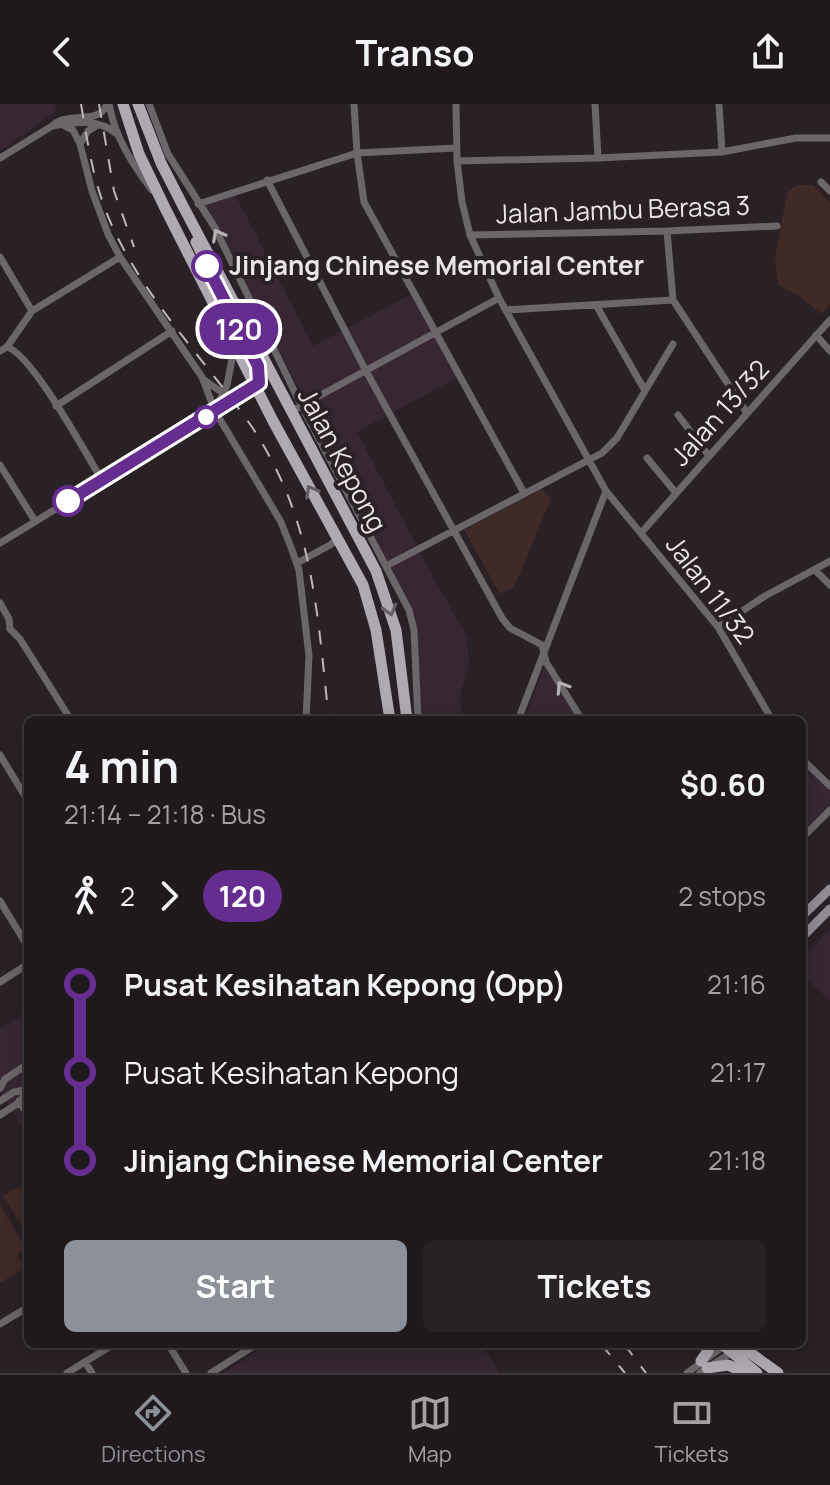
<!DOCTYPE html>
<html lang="en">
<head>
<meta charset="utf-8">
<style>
	body { margin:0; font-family:Manrope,sans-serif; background:#282225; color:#f1f3f6; height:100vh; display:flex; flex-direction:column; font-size:30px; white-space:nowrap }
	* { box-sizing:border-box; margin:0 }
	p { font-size:26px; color:#a2a0a3 }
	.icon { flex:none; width:44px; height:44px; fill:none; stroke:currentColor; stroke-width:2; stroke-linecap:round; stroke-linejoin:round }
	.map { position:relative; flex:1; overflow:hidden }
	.sheet { position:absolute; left:24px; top:612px; width:782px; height:632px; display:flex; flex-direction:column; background:#20191c; border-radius:12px; box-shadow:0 4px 20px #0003,0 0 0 2px #3d383b }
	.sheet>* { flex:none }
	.badge { padding:0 16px; border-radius:26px; font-size:28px; line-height:52px }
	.map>.badge { position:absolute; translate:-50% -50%; box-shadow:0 0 0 4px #fff }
	.legs { display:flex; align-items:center; gap:12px; height:88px; padding:0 40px; font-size:26px }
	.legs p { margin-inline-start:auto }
	.overview { display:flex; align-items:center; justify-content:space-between; height:136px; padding:0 40px }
	h1 { font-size:44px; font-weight:700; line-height:60px }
	.action { display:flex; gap:16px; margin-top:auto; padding:16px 40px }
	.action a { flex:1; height:92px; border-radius:12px; background:#8c9099; color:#fff; font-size:32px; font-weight:700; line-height:92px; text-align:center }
	.action a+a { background:#282225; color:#f1f3f6 }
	ul { padding:0 40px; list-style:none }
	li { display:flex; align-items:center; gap:28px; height:88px; font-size:30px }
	li i { display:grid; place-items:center; width:12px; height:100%; margin:0 10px; background:currentColor }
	li i::after { content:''; width:20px; height:20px; margin:-10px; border:6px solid; border-radius:50%; background:#20191c }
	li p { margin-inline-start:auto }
	li:first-child i { background:linear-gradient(#0000 50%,currentColor 0) }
	li:last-child i { background:linear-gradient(currentColor 50%,#0000 0) }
	header { display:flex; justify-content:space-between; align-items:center; height:104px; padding:0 40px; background:#20191c; font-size:36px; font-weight:700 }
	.menu { display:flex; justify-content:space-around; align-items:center; height:112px; border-top:2px solid #3d383b; background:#20191c; font-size:22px; color:#a2a0a3 }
	.menu a { display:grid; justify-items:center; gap:4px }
	.menu .selected { color:#8c9099 }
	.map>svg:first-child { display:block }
</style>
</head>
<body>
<header><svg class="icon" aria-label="back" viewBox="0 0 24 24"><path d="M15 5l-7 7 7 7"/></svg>Transo<svg class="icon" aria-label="share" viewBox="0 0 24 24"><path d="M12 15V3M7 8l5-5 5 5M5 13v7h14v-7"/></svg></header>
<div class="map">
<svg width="830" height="1269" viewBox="0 0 830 1269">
	<rect width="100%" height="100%" fill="#2a2126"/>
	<path fill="#362730" d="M0 0H55L56 7 0 47Z
		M235 90 313 242 412 190 458 273 357 328 434 475 467 532 469 559 460 591 463 616H421L417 525 412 504 203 101Z
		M544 562 578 616H524Z
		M802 661 830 687V700L802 728Z
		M830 825V897L802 870V853Z
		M28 907V1031L0 988V925Z
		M268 1240H481L500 1269H223Z"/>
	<path fill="#3f2a27" d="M797 81H813L830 99V200L822 210 799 192 778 181 775 154 787 89Z
		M542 385 551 395 514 483 500 490 464 426Z
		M19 1082 28 1096V1119L22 1122 3 1092Z
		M0 1101 26 1144 17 1151 25 1164 0 1179Z"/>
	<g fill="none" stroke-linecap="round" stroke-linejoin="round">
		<path stroke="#6a666a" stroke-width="7" d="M107 0C98 23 67 6 52 22 75 18 98 14 117 30
			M109 0C115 33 132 60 152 86
			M149 0 168 50 215 124 301 301 409 506 414 526 418 616
			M354 0 357 49 364 98 524 389
			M456 0 457 57 462 98 470 131 499 194 606 387 718 523 772 616
			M595 0 598 54
			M719 0 722 48
			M65 22 73 26 80 40 88 27 98 21
			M80 40 92 87 108 130 120 153 202 273 215 307 281 418 292 446 299 466 309 552 306 616
			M0 54 52 22
			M457 57 598 54 722 48 796 34H830
			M267 76 366 267 502 514 510 524 542 541 546 558 582 616
			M821 78 830 87
			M198 100 357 49 456 44
			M667 127 673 196 747 309
			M470 131 667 127 777 122
			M0 153 32 207
			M596 201 644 285
			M506 206 673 196
			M816 231 830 247
			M7 243C32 250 86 350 102 376
			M0 247 7 243 32 207 120 153
			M203 275 224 290
			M56 302 172 227
			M297 304 499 194
			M216 305 227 281 234 245
			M678 311 709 352
			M647 354 676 389
			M0 361 35 417
			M641 429 830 216
			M0 439 256 283
			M297 459 330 441 335 437V431
			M386 462 602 349 617 334 673 240
			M815 466 830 481
			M0 499 9 515 10 525
			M718 523 765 492 830 457
			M10 525 20 535 71 616
			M518 616 606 387
			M0 651 28 697
			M802 655 830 682
			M802 734 830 706
			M0 797 28 843
			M0 878 28 860
			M0 984 5 975 28 960
			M0 997 14 988 28 985
			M19 997 28 1011
			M0 1011 20 998 28 986
			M0 1220 28 1203
			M168 1240 186 1269
			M85 1258 92 1269
			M67 1269 114 1240
			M211 1269 257 1240
			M687 1269 724 1242
			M700 1269 732 1248"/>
		<path stroke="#918c93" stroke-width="9" d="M802 812 830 785
			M802 833 830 805"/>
		<path stroke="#b0a9b2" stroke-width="11" d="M123 0 139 50 165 104 273 317 363 481 376 526 390 616
			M138 0 161 59 184 104 376 467 396 526 407 616
			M196 138 258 262 260 274 256 283
			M722 1240 757 1269
			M724 1242 742 1243 778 1269
			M701 1257 708 1247 709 1240
			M707 1264 728 1261 746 1269"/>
		<path stroke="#bdb6ba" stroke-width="2" stroke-dasharray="14 14" stroke-linecap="butt" d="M81 0C87 35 92 69 104 102 135 186 202 251 252 323 314 417 317 508 329 616
			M99 0 114 87 134 143
			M601 1240 625 1269
			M624 1240 646 1269"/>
	</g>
	<defs><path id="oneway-chevron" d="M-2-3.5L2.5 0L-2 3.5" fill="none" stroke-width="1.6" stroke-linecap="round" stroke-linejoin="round" transform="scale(2)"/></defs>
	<g stroke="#b7b2b6">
		<use href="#oneway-chevron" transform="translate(218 131) rotate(-118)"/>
		<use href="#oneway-chevron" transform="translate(562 583) rotate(-122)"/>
	</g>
	<g stroke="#665e65">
		<use href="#oneway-chevron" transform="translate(311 387) rotate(-119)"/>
		<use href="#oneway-chevron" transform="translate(390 506) rotate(74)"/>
	</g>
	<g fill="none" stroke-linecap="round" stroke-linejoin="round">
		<g stroke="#fff" stroke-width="18">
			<path id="line-1" d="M68 397 259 279 258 262 207 162"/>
		</g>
		<use href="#line-1" stroke="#662d91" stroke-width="12"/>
	</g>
	<g fill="#fff" stroke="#662d91" stroke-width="4">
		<circle cx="207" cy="162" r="14"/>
		<circle cx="206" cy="313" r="10"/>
		<circle cx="68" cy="397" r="14"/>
	</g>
	<g text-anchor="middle" stroke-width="8" stroke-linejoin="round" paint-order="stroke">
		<g font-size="26" fill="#ebe4e8" stroke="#2a2126">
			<text transform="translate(623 106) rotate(-2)" y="9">Jalan Jambu Berasa 3</text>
			<text transform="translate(720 309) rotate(-48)" y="9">Jalan 13/32</text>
			<text transform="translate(342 356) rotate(62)" y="9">Jalan Kepong</text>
			<text transform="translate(710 486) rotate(53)" y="9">Jalan 11/32</text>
		</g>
		<g font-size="26" font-weight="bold" fill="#ebe4e8" stroke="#2a2126" text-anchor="start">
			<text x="229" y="171">Jinjang Chinese Memorial Center</text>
		</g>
	</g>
</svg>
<b class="badge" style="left:239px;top:225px;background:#662d91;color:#fff">120</b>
<section class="sheet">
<div class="overview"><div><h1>4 min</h1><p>21:14 – 21:18 · Bus</p></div><b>$0.60</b></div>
<div class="legs"><svg class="icon" aria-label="walk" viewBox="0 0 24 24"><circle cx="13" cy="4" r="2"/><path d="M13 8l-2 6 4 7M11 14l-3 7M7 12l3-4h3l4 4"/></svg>2<svg class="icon" aria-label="forward" viewBox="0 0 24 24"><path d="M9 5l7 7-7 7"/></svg><b class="badge" style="background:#662d91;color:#fff">120</b><p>2 stops</p></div>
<ul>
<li><i style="color:#662d91"></i><b>Pusat Kesihatan Kepong (Opp)</b><p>21:16</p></li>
<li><i style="color:#662d91"></i><span>Pusat Kesihatan Kepong</span><p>21:17</p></li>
<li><i style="color:#662d91"></i><b>Jinjang Chinese Memorial Center</b><p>21:18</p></li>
</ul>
<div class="action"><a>Start</a><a>Tickets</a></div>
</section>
</div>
<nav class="menu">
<a class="selected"><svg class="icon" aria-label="directions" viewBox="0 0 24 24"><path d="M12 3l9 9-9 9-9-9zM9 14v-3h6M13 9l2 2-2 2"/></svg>Directions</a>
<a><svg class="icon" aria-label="map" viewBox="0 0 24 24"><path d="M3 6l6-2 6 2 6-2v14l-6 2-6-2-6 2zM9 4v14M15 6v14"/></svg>Map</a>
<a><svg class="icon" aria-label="tickets" viewBox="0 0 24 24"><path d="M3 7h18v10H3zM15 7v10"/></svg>Tickets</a>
</nav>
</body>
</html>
